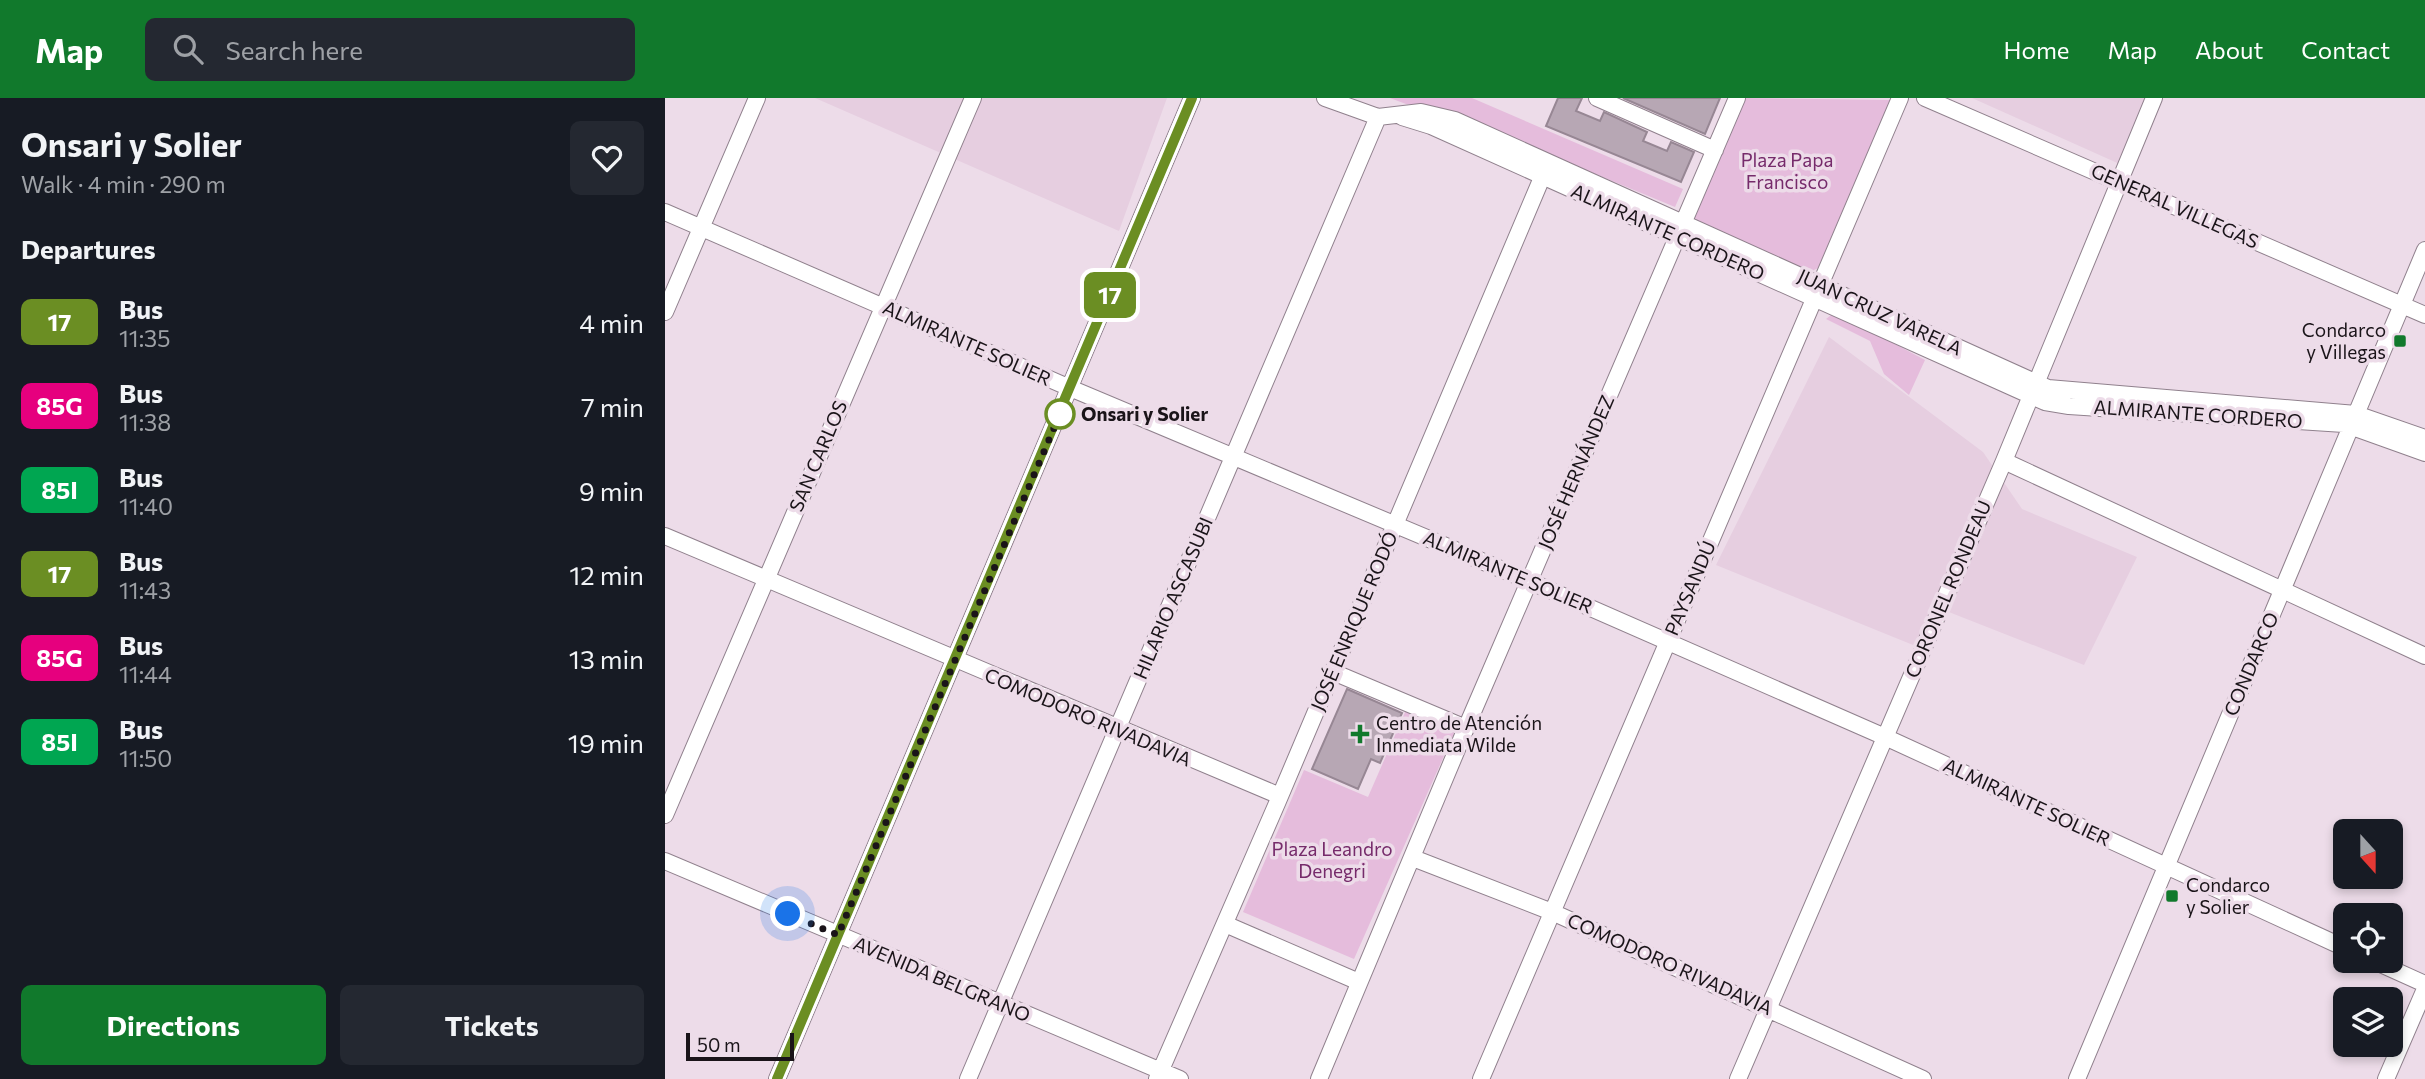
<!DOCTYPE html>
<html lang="en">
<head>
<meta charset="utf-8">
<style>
	body { margin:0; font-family:Commissioner,sans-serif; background:#242831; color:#f1f3f6; height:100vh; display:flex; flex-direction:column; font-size:26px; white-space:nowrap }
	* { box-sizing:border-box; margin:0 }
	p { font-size:23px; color:#9ea1a6 }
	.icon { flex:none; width:38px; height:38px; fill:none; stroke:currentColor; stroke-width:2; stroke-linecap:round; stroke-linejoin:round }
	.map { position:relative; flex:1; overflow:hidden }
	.panel { display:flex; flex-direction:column; background:#171b24; width:665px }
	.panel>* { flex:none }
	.badge { padding:0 14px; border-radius:10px; font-size:24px; line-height:46px }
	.needle { width:46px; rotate:159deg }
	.controls { position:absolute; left:1668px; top:721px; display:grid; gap:14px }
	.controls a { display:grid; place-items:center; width:70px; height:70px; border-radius:10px; background:#171b24; box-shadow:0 4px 10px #0003; font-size:35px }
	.scale { position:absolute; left:21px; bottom:18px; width:108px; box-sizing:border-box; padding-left:7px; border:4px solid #1a1419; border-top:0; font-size:19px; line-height:24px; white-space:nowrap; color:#1a1419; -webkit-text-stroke:5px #eddce9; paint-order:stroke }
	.you { position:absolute; width:35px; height:35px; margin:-18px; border:5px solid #fff; border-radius:50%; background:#1a73e8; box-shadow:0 0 0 10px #1a73e833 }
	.map>.badge { position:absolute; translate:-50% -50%; box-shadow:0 0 0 4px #fff }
	h2 { padding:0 21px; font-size:26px; line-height:63px }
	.round { display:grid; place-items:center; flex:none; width:74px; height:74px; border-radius:10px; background:#242831 }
	.overview { display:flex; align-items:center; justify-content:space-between; height:119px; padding:0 21px }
	h1 { font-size:33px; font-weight:700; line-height:52px }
	.cta { display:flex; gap:14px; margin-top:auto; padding:14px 21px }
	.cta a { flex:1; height:80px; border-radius:10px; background:#11792c; color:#fff; font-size:28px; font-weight:700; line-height:80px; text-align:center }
	.cta a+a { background:#242831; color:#f1f3f6 }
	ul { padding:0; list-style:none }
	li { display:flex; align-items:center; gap:21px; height:84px; padding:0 21px }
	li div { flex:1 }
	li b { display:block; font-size:26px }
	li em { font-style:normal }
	li .badge { min-width:77px; font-weight:700; text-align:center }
	header { display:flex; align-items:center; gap:42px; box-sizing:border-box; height:98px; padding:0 35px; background:#11792c; color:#fff }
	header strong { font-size:33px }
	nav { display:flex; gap:38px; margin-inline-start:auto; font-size:24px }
	.search { width:490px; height:63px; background:#242831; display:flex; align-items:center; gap:18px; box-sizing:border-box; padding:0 24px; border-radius:10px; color:#9ea1a6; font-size:26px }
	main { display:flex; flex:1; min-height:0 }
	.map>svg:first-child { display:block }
</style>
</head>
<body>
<header>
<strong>Map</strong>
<div class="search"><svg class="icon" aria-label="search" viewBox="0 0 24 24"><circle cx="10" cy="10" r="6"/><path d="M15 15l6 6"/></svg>Search here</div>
<nav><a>Home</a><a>Map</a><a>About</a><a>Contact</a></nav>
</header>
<main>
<section class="panel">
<div class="overview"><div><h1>Onsari y Solier</h1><p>Walk · 4 min · 290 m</p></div><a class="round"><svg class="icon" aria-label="heart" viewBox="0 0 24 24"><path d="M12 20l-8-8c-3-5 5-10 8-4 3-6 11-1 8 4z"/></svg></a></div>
<h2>Departures</h2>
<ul>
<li><span class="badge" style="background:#6b8e23;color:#fff">17</span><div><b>Bus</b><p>11:35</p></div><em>4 min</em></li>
<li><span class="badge" style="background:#e6007e;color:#fff">85G</span><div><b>Bus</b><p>11:38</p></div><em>7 min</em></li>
<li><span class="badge" style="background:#00a651;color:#fff">85I</span><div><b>Bus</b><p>11:40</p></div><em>9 min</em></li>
<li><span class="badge" style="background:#6b8e23;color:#fff">17</span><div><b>Bus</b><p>11:43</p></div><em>12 min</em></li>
<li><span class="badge" style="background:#e6007e;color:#fff">85G</span><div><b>Bus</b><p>11:44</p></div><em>13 min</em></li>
<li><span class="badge" style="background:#00a651;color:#fff">85I</span><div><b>Bus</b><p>11:50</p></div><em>19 min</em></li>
</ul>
<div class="cta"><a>Directions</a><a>Tickets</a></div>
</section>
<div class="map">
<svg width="1760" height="981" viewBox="0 0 1760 981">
	<rect width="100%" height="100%" fill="#eddce9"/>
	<path fill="#e6cee0" d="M150 0H502L454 133Z
		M1307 0H1490L1459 68Z
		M1164 239 1318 354 1357 411 1472 459 1419 567 1266 507 1253 549 1051 467Z"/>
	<path fill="#e5bcdc" d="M725 0H807L1018 91 1010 109 764 7 741 6Z
		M1079 0 1225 2 1153 170 1143 175 1026 123Z
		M1170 214 1260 262 1244 297 1219 276 1205 243 1161 221Z
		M741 612 790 633 689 861 578 814 639 672 703 699Z"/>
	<path fill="#b7a7b4" stroke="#978794" stroke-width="2" d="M893 0H917L911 13 935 23 939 14 982 34 978 43 1002 53 1006 44 1029 54 1016 84 881 28Z
		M958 0H1055L1040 36Z
		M682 591 737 615 715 665 706 661 693 691 647 671Z"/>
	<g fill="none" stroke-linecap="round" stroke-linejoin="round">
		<g stroke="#90818d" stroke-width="18">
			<path id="minor" d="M660 0 713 19 756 14 790 22 1383 290 1691 316 1760 340
				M932 0 1050 52
				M1260 0 1760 217
				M737 19 766 28 1380 304 1404 308 1679 326 1760 355
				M0 114 405 290 864 483 1220 639 1680 850
				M0 214 92 0
				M1339 363 1760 558
				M0 438 615 698
				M668 574 801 630
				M0 717 308 0
				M748 760 887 814 1258 981
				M0 763 515 981
				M560 826 694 884
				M1709 863 1760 886
				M112 981 527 0
				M303 981 713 19
				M492 981 613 703 881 70
				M654 981 801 630 1072 0
				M816 981 1235 0
				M1073 981 1339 363 1489 0
				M1412 981 1760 152
				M1721 981 1760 891"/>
		</g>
		<use href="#minor" stroke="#fff" stroke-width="16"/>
	</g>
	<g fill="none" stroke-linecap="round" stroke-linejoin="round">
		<g stroke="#fff" stroke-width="16">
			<path id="line" d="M112 981 527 0"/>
		</g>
		<use href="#line" stroke="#6b8e23" stroke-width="10"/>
		<path stroke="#1a1419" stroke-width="7" stroke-dasharray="0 12.6" d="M123 816 173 837 395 316"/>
	</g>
	<g fill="#11792c" stroke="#eddce9" stroke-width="2.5">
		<rect x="1728" y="236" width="14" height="14" rx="3.5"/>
		<path d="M691.5 625.5h7v7h7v7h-7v7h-7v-7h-7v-7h7z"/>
		<rect x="1500" y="791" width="14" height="14" rx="3.5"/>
	</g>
	<circle fill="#fff" stroke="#6b8e23" stroke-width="3.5" cx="395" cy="316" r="14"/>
	<g text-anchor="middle" stroke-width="7" stroke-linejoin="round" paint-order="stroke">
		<g font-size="19" fill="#762b6b" stroke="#eddce9">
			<text x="1122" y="69">Plaza Papa<tspan x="1122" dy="22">Francisco</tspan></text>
			<text x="667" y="758">Plaza Leandro<tspan x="667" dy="22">Denegri</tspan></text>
		</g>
		<g font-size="19" fill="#1a1419" stroke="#eddce9">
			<text transform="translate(1510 108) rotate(24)" y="7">GENERAL VILLEGAS</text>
			<text transform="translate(1003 134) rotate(24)" y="7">ALMIRANTE CORDERO</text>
			<text transform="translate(1215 214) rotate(25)" y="7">JUAN CRUZ VARELA</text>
			<text transform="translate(302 245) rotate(24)" y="7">ALMIRANTE SOLIER</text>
			<text transform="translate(1533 316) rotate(4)" y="7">ALMIRANTE CORDERO</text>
			<text transform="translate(153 358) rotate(-67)" y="7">SAN CARLOS</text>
			<text transform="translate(911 374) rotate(-67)" y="7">JOSÉ HERNÁNDEZ</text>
			<text transform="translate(843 474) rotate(23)" y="7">ALMIRANTE SOLIER</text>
			<text transform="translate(1025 490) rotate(-67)" y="7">PAYSANDÚ</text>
			<text transform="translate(1283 491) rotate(-67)" y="7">CORONEL RONDEAU</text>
			<text transform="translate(508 500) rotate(-67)" y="7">HILARIO ASCASUBI</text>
			<text transform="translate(689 523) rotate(-67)" y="7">JOSÉ ENRIQUE RODÓ</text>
			<text transform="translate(1586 566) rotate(-67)" y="7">CONDARCO</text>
			<text transform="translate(423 619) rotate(23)" y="7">COMODORO RIVADAVIA</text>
			<text transform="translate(1362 704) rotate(25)" y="7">ALMIRANTE SOLIER</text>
			<text transform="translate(1005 866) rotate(24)" y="7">COMODORO RIVADAVIA</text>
			<text transform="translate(277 881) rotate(23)" y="7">AVENIDA BELGRANO</text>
		</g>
		<g font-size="19" fill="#1a1419" stroke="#eddce9" text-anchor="start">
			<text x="1721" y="239" text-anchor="end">Condarco<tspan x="1721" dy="22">y Villegas</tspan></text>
			<text x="711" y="632">Centro de Atención<tspan x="711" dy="22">Inmediata Wilde</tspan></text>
			<text x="1521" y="794">Condarco<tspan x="1521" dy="22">y Solier</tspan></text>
		</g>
		<g font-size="19" font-weight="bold" fill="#1a1419" stroke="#eddce9" text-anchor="start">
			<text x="416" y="323">Onsari y Solier</text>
		</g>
	</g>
</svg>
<div class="controls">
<a><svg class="needle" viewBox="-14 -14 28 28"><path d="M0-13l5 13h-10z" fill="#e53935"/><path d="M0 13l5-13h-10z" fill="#9ea1a6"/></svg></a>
<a><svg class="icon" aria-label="locate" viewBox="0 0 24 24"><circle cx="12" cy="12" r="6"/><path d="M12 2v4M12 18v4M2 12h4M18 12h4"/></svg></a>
<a><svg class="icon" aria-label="layers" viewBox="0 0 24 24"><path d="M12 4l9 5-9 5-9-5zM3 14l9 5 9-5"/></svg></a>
</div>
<div class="scale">50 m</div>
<div class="you" style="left:123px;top:816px"></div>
<b class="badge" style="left:445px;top:197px;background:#6b8e23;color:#fff">17</b>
</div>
</main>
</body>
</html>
